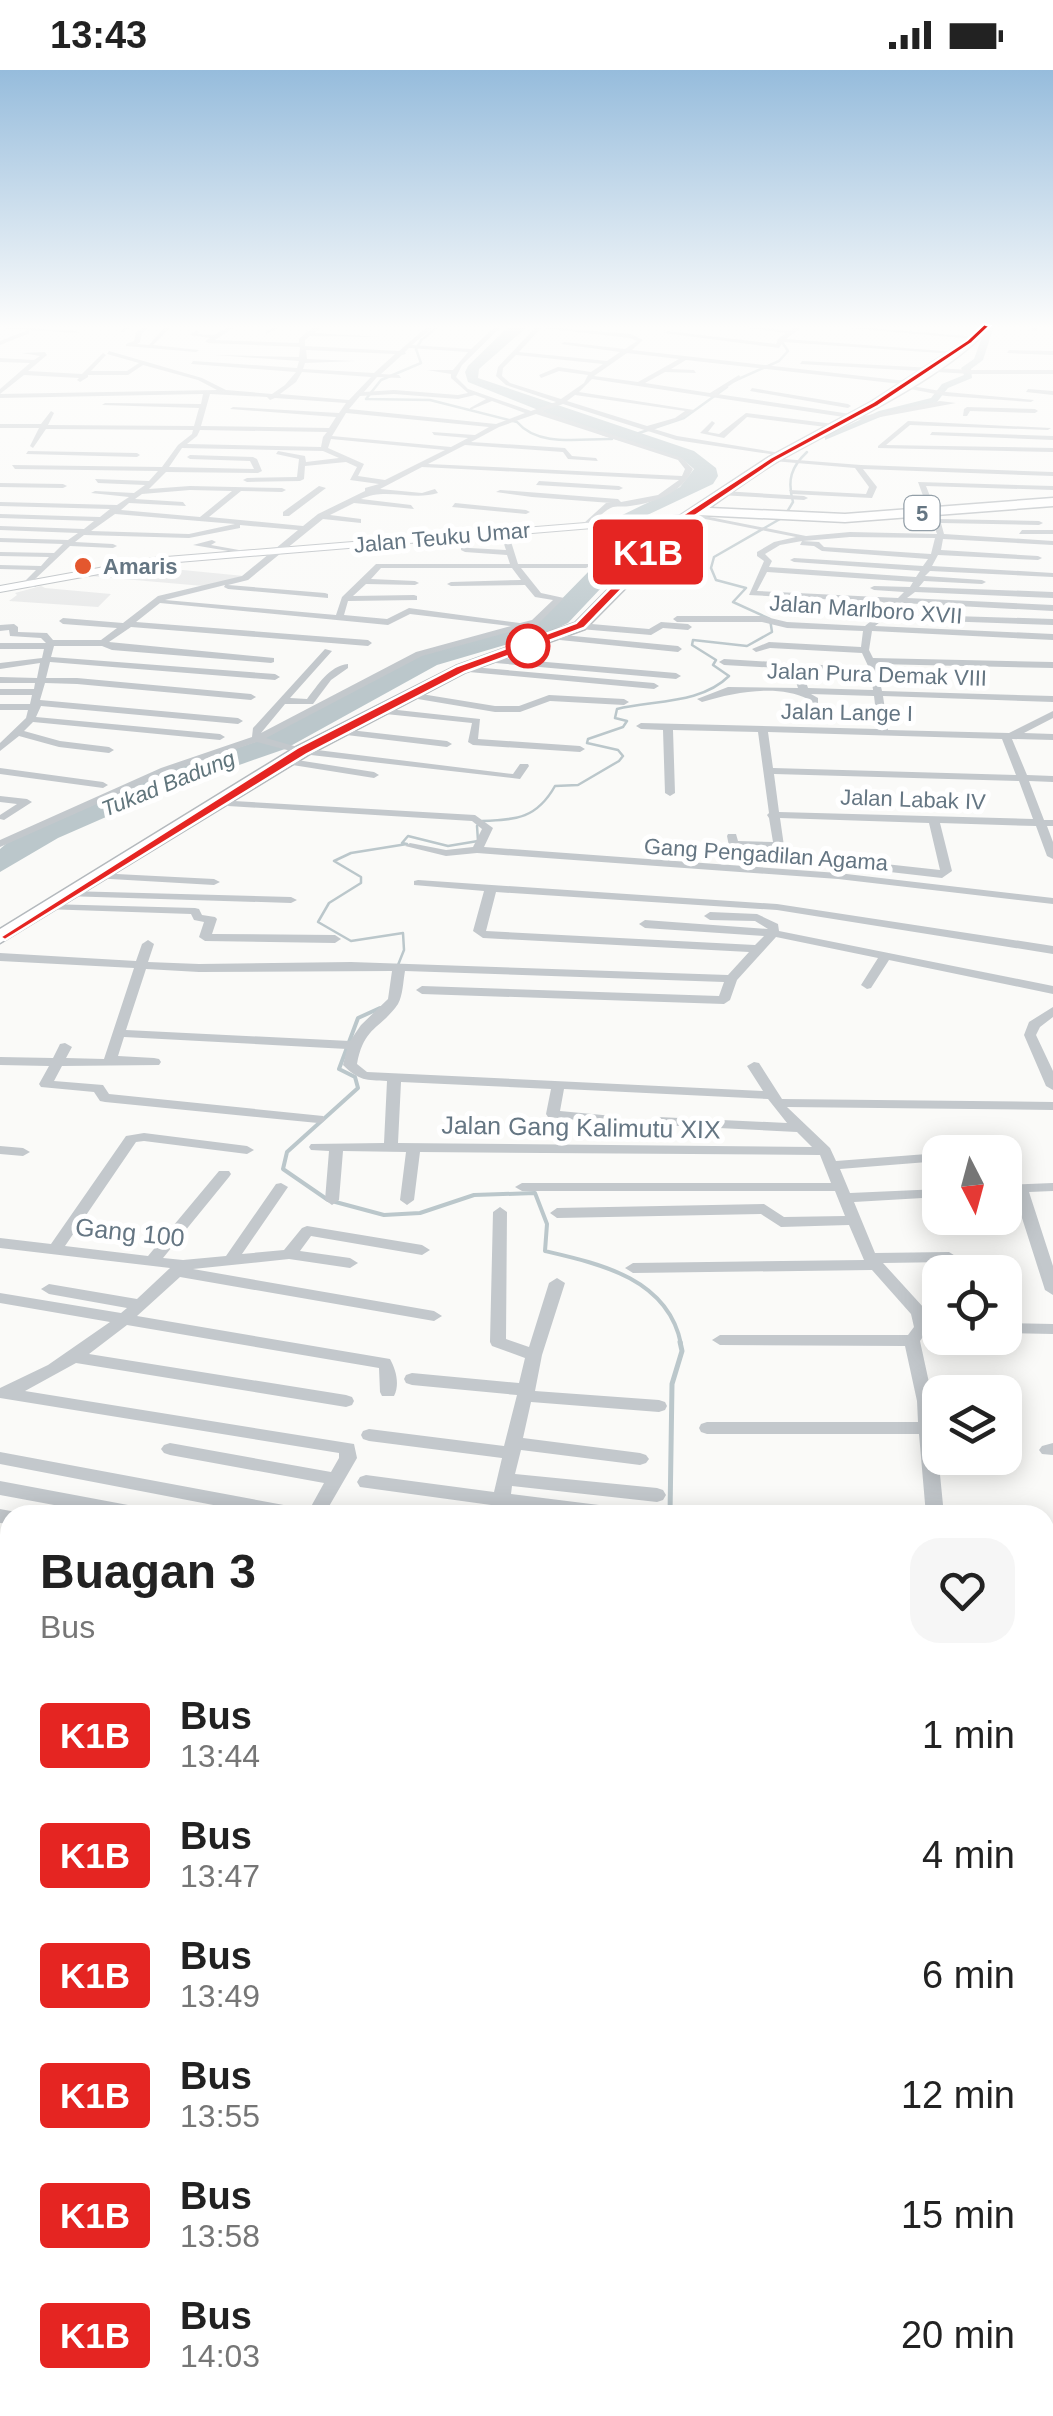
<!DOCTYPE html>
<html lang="en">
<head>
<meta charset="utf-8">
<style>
	body { margin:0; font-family:Helvetica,sans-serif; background:#f6f6f6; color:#222; height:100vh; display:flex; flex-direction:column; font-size:38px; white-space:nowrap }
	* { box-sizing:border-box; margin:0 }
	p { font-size:32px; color:#767676 }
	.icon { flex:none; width:55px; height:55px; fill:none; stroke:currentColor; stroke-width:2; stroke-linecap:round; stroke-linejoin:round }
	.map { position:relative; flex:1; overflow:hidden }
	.panel { position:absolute; left:0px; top:1435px; width:1055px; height:912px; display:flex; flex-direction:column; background:#fff; border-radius:30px 30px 0 0; box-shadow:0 5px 25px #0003 }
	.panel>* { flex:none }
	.badge { padding:0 20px; border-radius:8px; font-size:35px; line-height:65px }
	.needle { width:65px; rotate:174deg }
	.fabs { position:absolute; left:922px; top:1065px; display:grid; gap:20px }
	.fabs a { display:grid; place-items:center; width:100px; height:100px; border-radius:20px; background:#fff; box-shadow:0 5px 25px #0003; font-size:50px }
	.map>.badge { position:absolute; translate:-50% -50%; box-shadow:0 0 0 5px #fff }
	.round { display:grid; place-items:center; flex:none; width:105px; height:105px; border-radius:30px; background:#f6f6f6 }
	.head { display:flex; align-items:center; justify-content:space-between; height:170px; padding:0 40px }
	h1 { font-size:48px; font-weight:800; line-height:75px }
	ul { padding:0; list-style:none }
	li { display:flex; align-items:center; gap:30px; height:120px; padding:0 40px }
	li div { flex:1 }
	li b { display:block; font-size:38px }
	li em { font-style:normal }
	li .badge { min-width:110px; font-weight:700; text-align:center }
	.status { display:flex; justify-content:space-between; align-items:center; height:70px; padding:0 50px; background:#fff; direction:ltr }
	.status svg { height:28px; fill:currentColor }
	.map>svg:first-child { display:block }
</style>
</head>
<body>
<div class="status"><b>13:43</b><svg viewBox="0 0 49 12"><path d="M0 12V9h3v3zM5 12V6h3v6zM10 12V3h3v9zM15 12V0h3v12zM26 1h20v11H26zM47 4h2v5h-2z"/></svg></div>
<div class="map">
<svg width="1053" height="2346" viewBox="0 0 1053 2346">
	<rect width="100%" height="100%" fill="#fafaf8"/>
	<path fill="#e8e9e9" d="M152 497 244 506 203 516 89 506Z
		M41 516 45 518 111 524 98 537 9 531 17 525 15 523Z"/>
	<path fill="#bbc7cb" d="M509 256H528L479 299 478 308 694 381 716 398 718 406 713 414 624 456 618 475 620 498 568 553 549 562 437 595 285 679 179 716 106 747 58 768 0 802V779L7 773 172 700 255 672 422 585 542 549 593 497 596 462 614 449 680 417 694 399 682 389 604 366 468 312 465 302 468 296Z"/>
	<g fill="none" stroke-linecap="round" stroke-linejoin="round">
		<path stroke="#bbc7cb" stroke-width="2.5" d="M424 268 438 256
			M422 269 416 279 421 293 381 310 366 329 430 330 517 352C539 378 582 368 612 369
			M734 311 779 291 788 281 782 272
			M639 363 684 348 727 317
			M787 442 793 432C787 410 791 397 807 382
			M398 895 404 880 403 863 351 871 318 852 329 833 361 813V807L334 791 351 783 407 774 402 773 408 766 448 776 478 771 477 756 482 751C517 750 537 748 555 716L578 715 619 691 623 686 618 680 587 673 588 669 623 657 627 651 615 648 617 639C654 630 701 634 729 606L713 595 716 590 692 575 693 570 747 576 772 562 770 549 733 532 746 518 716 510 711 498 714 487 780 449"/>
		<path stroke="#bbc7cb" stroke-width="4" d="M380 938 358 948 339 999 355 1007 358 1018 287 1082 283 1099 328 1130 384 1145 420 1143 474 1125 535 1123 547 1154 545 1181C601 1194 668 1209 681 1274"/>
		<path stroke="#bbc7cb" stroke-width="5" d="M670 1445 672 1314 682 1281 680 1272"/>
		<path stroke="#bbc7cb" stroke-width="6" d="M593 2346 598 2338"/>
		<path fill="#bbc7cb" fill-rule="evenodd" d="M986 256H994L983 290 971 299 972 308 948 318 937 332 885 345 825 370V366L879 341 931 328 942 314 964 305 961 298 974 289Z"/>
		<g stroke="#b5babe" stroke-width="2">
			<path id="major" d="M685 445 689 450 154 494 0 522V516L154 488Z"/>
		</g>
		<g stroke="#b4b9bd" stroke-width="3">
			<path id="highway" d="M982 256H992C940 312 846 352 780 390 756 404 732 422 709 438L845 444 1053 428V436L845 452 698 445 585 559 466 602 308 685 0 873V859L296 677 456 596 575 553 681 445 769 387 871 332 967 270Z"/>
		</g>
		<path fill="#c3c8cc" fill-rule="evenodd" d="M0 256 76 261 79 263 28 260 30 263 0 275V271L28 260 0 258Z
			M126 256H132L124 262H120Z
			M145 256H151L142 263 140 272 137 274 149 275 166 256H172L153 275 199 280 196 282 126 276V274L134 271 136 262Z
			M230 256H237L215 270 299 273V269C305 263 313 256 323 256L315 263 381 267 310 266 305 270V276L399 281 428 256H434L412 275 471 279 496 256H502L462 295 456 307 468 319 531 341 556 332 506 315 496 306 498 297 536 257 534 256 631 264 643 270 632 280 906 311 909 313 906 315 946 322 1034 330 1031 332 946 326 900 317 901 314 686 290 671 299 694 300 696 303 665 302 645 313 710 323 739 305 741 308 717 324 864 346 940 331 956 333 864 350 592 309 579 322 694 340 679 350 654 359 677 366 786 384 783 386 676 370 563 334 542 341 682 388 693 399C682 423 655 433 630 436 625 437 619 436 613 437 604 440 595 452 587 457L584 453 606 433H611L532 427 496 422 500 420 618 429 621 432 658 425 679 410 422 397 380 419 422 423 435 419 438 423C412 431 385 417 361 429L411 435 414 439 354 433 330 445 361 449V453L323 449 248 510 228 515 325 523 328 524V528L228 519 224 517 225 515 165 530 336 545 342 527 376 494H510L507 485 465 482 461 480V476L465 474 469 478 506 480 500 462 504 460 508 462 518 494H589L590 496 586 498H521L541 523 564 528 538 554 422 586 266 668 301 678 513 704 520 694H528L529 696 520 709 302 684 257 672 169 702 0 777V770L161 698 252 667 253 658 325 579 332 581 290 628 307 629C318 615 329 596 348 594V598L331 610 313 634H285L261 663 416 582 511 556 410 544 388 555 160 533 136 552 368 570 372 573 368 576 131 557 109 572 274 588V592L271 593 112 580 102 576H54L51 587 275 604 280 607 275 610 50 592 46 608H77L251 624 256 627 251 630 77 614 45 613 40 630 238 648 243 651 238 654 41 636 36 647 220 664 225 667 220 670 33 652 24 661 60 671 109 677 114 680 109 683 59 677 19 666 0 681V673L26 648 28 640H0V634H30L32 625H0V619H34L35 613H0V607L37 608 40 593 0 599V593L42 588 44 579H0V573H46L41 568 10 566 9 560 0 561V555L14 554 18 557V562L47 563 53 570H101L117 558 63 554 59 551 63 548 123 553 158 526 242 506 298 460 240 455V458L189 468 84 465 75 472 113 474 117 476 113 478 70 476 34 510 36 517H30L26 510 36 500 0 499V495L41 496 49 487 0 486V482L54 483 63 474 0 472V468L68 470 78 463 0 460V456L84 459 94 451 0 448V444L100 447 110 439 0 436V432L117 435 129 427 91 423 95 421 134 423 145 415 98 413 95 409 149 411 158 401 15 399 12 395 162 397 178 375 192 364 193 360 46 359 33 378 30 376 39 358H0V354H41L51 341 54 343 48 355 194 356 199 338 102 335 105 333 201 334 203 324 0 328V324L217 320 198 310 143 295 128 305H88V307L80 312 77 310 79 308 24 305 0 324V319L30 293 0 292V288L34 290 40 286 22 283 45 282 47 285 28 301 82 304 103 283 106 285 91 301H127L139 293 107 284 109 281 202 308 226 320 272 324 285 315 296 302 191 294 193 291 297 298 299 291 215 285 299 287 300 277 208 273 205 271 210 268 190 265 196 260 199 262 198 264 214 265ZM541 258 630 268 637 271 625 279 564 272 561 274 620 282 607 291 519 282ZM409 278 468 282 453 300H427L451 304V308L468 323 458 325 394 320 364 322 377 307 401 308 399 305 381 304 402 285 406 284 405 282ZM306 280 395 284 374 303 303 299 305 293 356 291 307 289ZM627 283 679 289 638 312 594 306ZM516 285 603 294 591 302 558 297 539 305 541 308 559 301 588 305 584 313 561 329 510 313 502 306 503 298ZM302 302 371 307 349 330 280 324 296 312ZM210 324 267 327 270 330 275 328 346 333 339 343 233 337 230 339 336 347 329 358 201 356ZM394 324 458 329 475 325 486 329 470 338V340L492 331 525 343 496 354 349 339 360 326ZM575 325 685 341 675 348 647 356 567 331ZM346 343 489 357 475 365 432 362 434 365 468 368 451 377 332 366ZM536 344 678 390 685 399 682 406 428 394 465 375 563 382 568 389 598 391 596 388 572 386 565 378 471 372 499 357ZM200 360 327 362 323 367 321 377 187 374 197 366ZM331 369 445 380 385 410 358 406 364 394 328 378ZM182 378 323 381 339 388 306 392 305 386 278 381 276 384 299 389 297 407 247 408 243 410 247 412 300 411 304 409 305 396 346 392 357 397 350 410 379 414 365 418V421L318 444 303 456 209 447 241 421 282 422 286 420 282 418 190 416 149 419 166 402 258 403 262 401 257 389 253 387 190 385 187 387 190 389 250 391 254 399 169 397ZM190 420 232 421 200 447 121 440 129 433 186 436 183 432 135 429 142 424ZM115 444 235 454 189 464 91 461ZM381 498H512L521 510 451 512 447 514 451 516 525 515 535 527 553 530 532 550 520 553 409 538 387 549 344 545 348 531 417 530V526L414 525 353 526 366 514 415 515 419 513 415 511 371 509Z
			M276 256H282L266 264V262Z
			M731 256 790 260 797 256H803L786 269 957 282 954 284 783 272 779 278 664 263 667 261 776 274 778 269 786 263Z
			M825 256H847L978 267 975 269Z
			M1029 256H1035L1038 260 1033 261Z
			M1009 280 1053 281V285L1007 283Z
			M802 291 971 300H1053V304H971L800 294Z
			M752 318 848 334 851 336 848 338 750 321Z
			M1028 319 1053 321V325L1026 322Z
			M967 337 1035 339 1038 341 1035 343 970 341 967 346H963L964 339Z
			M746 343 834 354 837 356 834 358 747 347 724 368 700 363 712 351 715 353 708 362 719 364Z
			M908 351 1051 358 1048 360 910 355 886 375 1053 378V382L878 378V376Z
			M932 362 1053 366V370L930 365Z
			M28 381 137 383 140 385 137 387 26 384Z
			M771 388 861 395 1053 402V406L863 399 877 417 872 428 792 424 789 420 866 424 869 417 855 398 773 391Z
			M539 411 619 416 623 418 619 420 536 415Z
			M918 412 1053 416V420L926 416 939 449 1039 451 1043 453 1039 455 941 453 944 464 1053 471V475L943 469 941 480 1038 486 1042 488 1038 490 938 485 932 496 1053 503V507L930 501 925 506 982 510 986 512 982 514 924 511 919 517 1053 522V528L915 522 907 528 1053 535V541L902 533 890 544 1053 549V555L884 549 875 556 1053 564V570L872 561 869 580 873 588 1053 592V598L876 594 882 621 1053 626V632L883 626 888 660 1009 663 1053 641V648L1024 663 1053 664V670L1012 669 1027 705 1053 706V712L1029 711 1044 750H1053V756H1047L1053 772V789L1047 786 1036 756 940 753 952 801 942 808 786 790 785 796 781 797 775 793 732 791 727 766 728 764H736L738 771 773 772 769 748 767 745 769 743 758 662 673 660 675 723 670 726 665 723 663 660 641 659 636 656 641 653 878 659 874 626 811 624 818 628V639L813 642 808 639V629C778 614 735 622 702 632L697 629 728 617 798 618 795 609 800 606 805 609 808 618 873 620 871 603 724 595 719 592 724 589 869 598 862 583 770 578 756 582 752 579 769 572 861 577 863 561 787 558 762 552H677L673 549 677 546H762L787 552 865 556 878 545 831 542 827 539 831 536 883 540 892 533 749 525 764 491 757 486V482L774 472 796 467 685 445 689 443 806 466 850 462 937 464ZM850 467 935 468 931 484 824 477 819 472 803 471ZM802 471 800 475 814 476 822 481 928 489 923 496 794 488 790 490 794 492 920 501 916 507 769 497 772 491 765 484 780 475ZM767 502 913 512 910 517 874 516 870 518 874 520 904 522 898 528 757 521ZM768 662 1002 669 1016 705 773 698ZM774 704 1019 711 1033 749 779 742ZM780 748 929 753 940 800 785 783ZM739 778 774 779V787L741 786Z
			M0 413 63 414 67 416 63 418 0 417Z
			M319 416 326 418 289 446H283V442Z
			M723 421 804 426 808 428 804 430 720 425Z
			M455 433 526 440 530 442 526 444 452 437Z
			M1022 460H1053V464H1019Z
			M212 470 216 472 211 475 250 482 246 484 193 475Z
			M661 552 688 554 692 557 688 560 663 558 651 565 580 559 576 556 580 553 649 559Z
			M553 564 678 576 682 579 678 582 550 569V565Z
			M487 587 676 603 681 606 676 609 484 592 482 590Z
			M461 596 654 613 659 616 654 619 458 601V597Z
			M409 622 495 636H519L549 625 624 629 629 632 624 635 550 631 520 642H495L406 627V623Z
			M379 638 480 649 478 669 580 676 585 679 580 682 473 675 468 672 472 653 376 643 374 641Z
			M341 659 447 671 452 674 447 677 338 664 336 662Z
			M284 688 374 702 379 705 374 708 280 693 279 691Z
			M0 698 103 712 108 715 103 718 0 704Z
			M0 726 27 729 32 732 4 750 0 749V745L17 734 0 732Z
			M216 730 475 745 493 758 484 777 838 803 1053 828V834L838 809 477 783 446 786 405 776 410 773 446 780 473 777 482 759 472 751 212 735V731Z
			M97 803 214 809 220 812 214 815 93 808V804Z
			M418 810 777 834 1053 876V884L777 840 496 822 486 861 755 875 764 866 645 858 639 854 645 850 768 859 755 851 710 850 704 846 710 842 757 844 778 854 779 861 1053 916V924L889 890 871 918 867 919 861 915 878 888 776 867 737 910 730 930 724 934 422 924 416 920 422 916 719 926 724 912 405 901C403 912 403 925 398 934 380 960 364 956 357 994L367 1002 763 1021 747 996 754 992 759 993 782 1029 1053 1032V1040L787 1037 830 1078 836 1091 940 1083V1091L840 1099 850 1123 940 1119V1127L854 1132 875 1183 949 1182 957 1187 949 1192 883 1193 924 1238 930 1257 920 1271 933 1331 935 1352H940V1364H936L944 1445H926L919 1364H707L701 1362 699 1358 701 1354 707 1352H918L917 1331 905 1276 720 1275 712 1270 720 1265H908L914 1257 911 1244 872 1200 633 1203 625 1198 633 1193 864 1190 849 1155 781 1157 761 1144 557 1148 550 1143 557 1138 764 1134 784 1147 845 1146 835 1121H522L515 1117 522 1113H831L820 1085 420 1082 414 1130 407 1135 400 1130 406 1082 343 1081 339 1130 332 1135 325 1130 329 1081 311 1080 309 1077 311 1074 384 1073 387 1011C366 1010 359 1011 343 995L347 979 124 967 118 986 154 988 159 989 161 992 159 995 62 996 54 1011 103 1015 109 1024 323 1046 325 1049 323 1052 318 1053 105 1032 100 1031 94 1022 41 1017 39 1014 49 996 0 995V987L53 988 60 974 65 973 72 977 66 988 104 989 134 898 0 891V883L136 891 142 874 148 870 154 874 148 892 199 894 351 892 728 905 749 882 483 868 473 861 484 821 414 815V811ZM146 899 199 902 392 901 388 929 361 955 350 971 126 960ZM401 1012 551 1019 546 1044 548 1047 608 1053 613 1052 615 1049 613 1046 560 1041 564 1019 768 1029 787 1053 658 1047 651 1051 658 1055 797 1062 812 1077 398 1073Z
			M68 821 291 827 297 830 291 833 64 826 62 824Z
			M47 834 195 838 199 839 202 845 215 847 217 849 212 864 335 865 341 869 335 873 205 871 199 867 204 852 194 850 191 844 43 839V835Z
			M1053 937V947L1040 957 1036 965 1053 1001V1020L1046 1016 1024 965 1029 952Z
			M144 1063 247 1076 254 1080 247 1084 144 1071 136 1072 65 1176 148 1186 219 1101H229L231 1104 229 1107 163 1188 183 1190 226 1186 276 1114 281 1113 288 1117 242 1184 284 1180 302 1158 307 1156 422 1175 430 1180 422 1185 311 1166 300 1181 350 1188 358 1193 350 1198 289 1189 193 1199 434 1241 442 1246 434 1251 180 1207 137 1246 390 1289C396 1300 400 1314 394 1326H382L380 1322 379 1298 127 1255 89 1284 346 1325 352 1327 354 1331 352 1335 346 1337 76 1293 25 1321 354 1374 357 1388 324 1445H265L0 1394V1382L300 1438 308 1442 324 1413 170 1385 164 1383 161 1379 164 1375 170 1373 331 1402 339 1388V1383L0 1328V1318L48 1295 110 1252 0 1233V1223L121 1243 127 1238 49 1224 41 1219 49 1214 137 1229 170 1198 0 1178V1168L51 1174 126 1066Z
			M0 1076 23 1078 30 1082 23 1086 0 1084Z
			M1053 1113V1121L1029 1122 1053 1196V1225L1045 1220 1014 1123H1005V1115Z
			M500 1137 507 1142 506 1269 529 1277 549 1213 557 1208 565 1213 542 1285 535 1321 659 1330 665 1332 667 1336 665 1340 659 1342 531 1332 523 1368 640 1383 646 1385 649 1389 646 1393 640 1395 521 1380 515 1404 657 1418 663 1420 666 1425 663 1430 657 1432 512 1416 511 1424 623 1438 629 1440 632 1445H571L508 1437 506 1445H488L491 1435 360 1417 357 1412 360 1407 366 1405 494 1422 502 1388 369 1371 363 1369 361 1365 363 1361 369 1359 504 1376 517 1325 412 1315 406 1313 404 1309 406 1305 412 1303 519 1313 525 1288 492 1276 490 1272 493 1142Z
			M1005 1253 1053 1254V1264L1005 1263Z
			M1053 1373V1385L1042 1384 1039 1380 1042 1376Z
			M0 1411 144 1438 150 1440 153 1445H108L0 1425Z
			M680 1436 731 1438 737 1440 740 1445H672L674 1438Z
			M0 1439 16 1442 18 1445H10V1454L0 1453Z
			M0 1494 10 1496V1510L0 1508Z
			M0 1528 10 1530V1544L0 1542Z
			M0 1583 10 1585V1601L0 1599Z
			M1045 1636 1053 1637V1653L1045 1652Z
			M0 1673 10 1675V1693L0 1691Z
			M1045 1752H1053V1770H1045Z
			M0 1767 10 1769V1789L0 1787Z
			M0 1906 10 1908V1930L0 1928Z
			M10 1938V1974L8 1978 0 1981V1945L2 1941Z
			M0 2055 10 2056V2080L0 2079Z
			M1045 2067H1053V2091H1045Z
			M1045 2122 1053 2125V2227L1045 2230V2179L1048 2177 1045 2176Z
			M0 2157 10 2158V2184L0 2183Z
			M244 2338H270L269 2346H243Z
			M338 2338H505L508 2346H341Z
			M794 2338H820L821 2346H795Z
			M998 2338H1024L1022 2346H996Z"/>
		<use href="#major" fill="#fff" fill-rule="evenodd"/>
		<use href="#highway" fill="#fff" fill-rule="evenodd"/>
	</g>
	<linearGradient id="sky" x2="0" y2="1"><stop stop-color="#96bcdc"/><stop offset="0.44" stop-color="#fdfdfc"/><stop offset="1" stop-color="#fdfdfc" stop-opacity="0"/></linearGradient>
	<rect width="1053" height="584" fill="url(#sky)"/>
	<path fill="#e52522" stroke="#fff" stroke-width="2.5" d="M984 254 990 256 972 273 878 336 776 391 689 450 584 558 465 602 307 684 5 870 0 867 297 678 457 596 576 553 681 446 770 388 873 332 967 270Z"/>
	<circle fill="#e4572e" stroke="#fff" stroke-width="4" cx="83" cy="496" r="10"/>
	<circle fill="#fff" stroke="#e52522" stroke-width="5" cx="528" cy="576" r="20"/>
	<g text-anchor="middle" stroke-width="10" stroke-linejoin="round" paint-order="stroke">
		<rect fill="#fff" stroke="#939fa8" stroke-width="2.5" x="904.5" y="426" width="35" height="34" rx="8"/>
		<g font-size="22" font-weight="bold" fill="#657683">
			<text x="922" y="451">5</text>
		</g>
		<g font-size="22" fill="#657683" stroke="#fff">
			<text transform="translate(442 467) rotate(-5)" y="8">Jalan Teuku Umar</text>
			<text transform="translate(866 539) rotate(4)" y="8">Jalan Marlboro XVII</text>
			<text transform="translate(877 604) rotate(2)" y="8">Jalan Pura Demak VIII</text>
			<text transform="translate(847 642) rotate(1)" y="8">Jalan Lange I</text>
			<text transform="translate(913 729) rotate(2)" y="8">Jalan Labak IV</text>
			<text transform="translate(766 784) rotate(4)" y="8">Gang Pengadilan Agama</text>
		</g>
		<g font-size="22" font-weight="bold" fill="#657683" stroke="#fff" text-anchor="start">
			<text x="103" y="504">Amaris</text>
		</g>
		<g font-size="22" font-style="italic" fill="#60757c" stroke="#fff">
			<text transform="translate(168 713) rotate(-22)" y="8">Tukad Badung</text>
		</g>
		<g font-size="25" fill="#657683" stroke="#fff">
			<text transform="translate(581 1057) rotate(1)" y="9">Jalan Gang Kalimutu XIX</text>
			<text transform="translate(130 1162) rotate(6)" y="9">Gang 100</text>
		</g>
	</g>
</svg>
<div class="fabs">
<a><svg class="needle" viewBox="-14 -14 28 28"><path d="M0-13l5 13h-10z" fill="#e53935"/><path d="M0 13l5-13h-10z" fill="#767676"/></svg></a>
<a><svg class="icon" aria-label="locate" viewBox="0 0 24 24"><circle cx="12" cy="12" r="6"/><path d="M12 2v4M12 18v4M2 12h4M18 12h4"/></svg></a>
<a><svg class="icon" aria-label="layers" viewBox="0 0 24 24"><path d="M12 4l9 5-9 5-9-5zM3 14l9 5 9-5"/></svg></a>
</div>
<b class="badge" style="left:648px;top:482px;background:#e52522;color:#fff">K1B</b>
<section class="panel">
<div class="head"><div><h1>Buagan 3</h1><p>Bus</p></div><a class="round"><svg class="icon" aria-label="heart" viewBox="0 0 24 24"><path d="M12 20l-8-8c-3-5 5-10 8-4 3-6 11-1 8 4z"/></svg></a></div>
<ul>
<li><span class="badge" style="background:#e52522;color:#fff">K1B</span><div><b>Bus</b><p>13:44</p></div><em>1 min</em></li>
<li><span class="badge" style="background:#e52522;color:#fff">K1B</span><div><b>Bus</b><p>13:47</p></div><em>4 min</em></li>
<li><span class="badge" style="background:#e52522;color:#fff">K1B</span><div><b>Bus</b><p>13:49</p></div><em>6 min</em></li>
<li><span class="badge" style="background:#e52522;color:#fff">K1B</span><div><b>Bus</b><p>13:55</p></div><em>12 min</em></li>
<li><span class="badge" style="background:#e52522;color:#fff">K1B</span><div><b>Bus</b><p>13:58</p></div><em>15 min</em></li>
<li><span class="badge" style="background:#e52522;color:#fff">K1B</span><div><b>Bus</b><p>14:03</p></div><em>20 min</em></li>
</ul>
</section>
</div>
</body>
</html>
